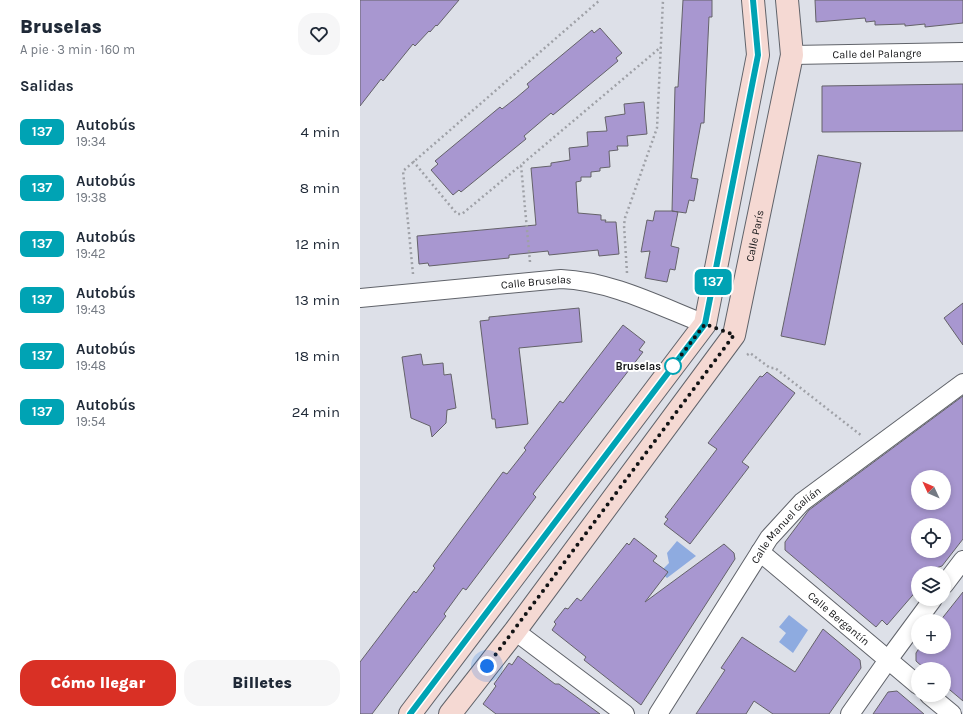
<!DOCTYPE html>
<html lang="es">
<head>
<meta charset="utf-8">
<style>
	body { margin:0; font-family:Karla,sans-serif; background:#f6f6f7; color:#1f2937; height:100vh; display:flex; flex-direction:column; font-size:15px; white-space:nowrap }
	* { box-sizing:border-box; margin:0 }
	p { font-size:13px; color:#747a83 }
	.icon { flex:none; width:22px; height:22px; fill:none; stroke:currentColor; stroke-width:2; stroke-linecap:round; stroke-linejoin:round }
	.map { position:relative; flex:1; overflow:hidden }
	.side { display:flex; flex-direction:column; background:#fff; width:360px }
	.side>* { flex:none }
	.badge { padding:0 8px; border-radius:6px; font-size:14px; line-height:26px }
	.needle { width:26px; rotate:314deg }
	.controls { position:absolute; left:551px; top:470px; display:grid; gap:8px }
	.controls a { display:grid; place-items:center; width:40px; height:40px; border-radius:50%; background:#fff; box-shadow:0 2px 6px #0003; font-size:20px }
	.you { position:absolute; width:20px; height:20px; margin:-10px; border:3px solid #fff; border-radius:50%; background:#1a73e8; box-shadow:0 0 0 6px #1a73e833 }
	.map>.badge { position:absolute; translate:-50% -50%; box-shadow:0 0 0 2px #fff }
	h2 { padding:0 20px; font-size:15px; line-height:36px }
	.round { display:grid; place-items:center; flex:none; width:42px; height:42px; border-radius:16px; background:#f6f6f7 }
	.overview { display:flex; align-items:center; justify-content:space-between; height:68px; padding:0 20px }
	h1 { font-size:19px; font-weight:800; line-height:30px }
	.button { display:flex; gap:8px; margin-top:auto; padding:8px 20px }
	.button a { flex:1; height:46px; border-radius:16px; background:#d93025; color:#fff; font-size:16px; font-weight:800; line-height:46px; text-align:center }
	.button a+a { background:#f6f6f7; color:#1f2937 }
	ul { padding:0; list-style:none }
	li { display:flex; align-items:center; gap:12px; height:56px; padding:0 20px }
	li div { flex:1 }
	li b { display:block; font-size:15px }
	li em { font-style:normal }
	li .badge { min-width:44px; font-weight:700; text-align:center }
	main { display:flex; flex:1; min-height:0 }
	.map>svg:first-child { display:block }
</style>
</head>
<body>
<main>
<section class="side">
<div class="overview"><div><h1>Bruselas</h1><p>A pie · 3 min · 160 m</p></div><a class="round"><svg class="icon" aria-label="heart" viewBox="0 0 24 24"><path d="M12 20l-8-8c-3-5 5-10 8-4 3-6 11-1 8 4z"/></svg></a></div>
<h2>Salidas</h2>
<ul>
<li><span class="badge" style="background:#00a3b4;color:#fff">137</span><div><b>Autobús</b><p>19:34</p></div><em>4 min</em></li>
<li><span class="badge" style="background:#00a3b4;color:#fff">137</span><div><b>Autobús</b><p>19:38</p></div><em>8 min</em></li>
<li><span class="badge" style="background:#00a3b4;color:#fff">137</span><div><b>Autobús</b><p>19:42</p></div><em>12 min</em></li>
<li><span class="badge" style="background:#00a3b4;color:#fff">137</span><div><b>Autobús</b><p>19:43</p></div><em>13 min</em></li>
<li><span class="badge" style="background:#00a3b4;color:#fff">137</span><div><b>Autobús</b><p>19:48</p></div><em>18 min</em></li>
<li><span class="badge" style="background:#00a3b4;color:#fff">137</span><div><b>Autobús</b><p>19:54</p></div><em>24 min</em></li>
</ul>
<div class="button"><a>Cómo llegar</a><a>Billetes</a></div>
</section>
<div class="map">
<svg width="603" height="714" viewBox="0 0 603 714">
	<rect width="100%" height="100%" fill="#dde0e8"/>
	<path fill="#8eabe0" d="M317 541 336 556 307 578 300 572 309 563 307 553Z
		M429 615 448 630 433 653 419 642 426 633 419 627Z"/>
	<path fill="#a897d0" stroke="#646269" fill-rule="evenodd" d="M0 0H99L77 26 76 25 70 32 69 31 55 46 53 44 23 81 21 79 0 106Z
		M323 0H352V17H349L344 123H341L331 178 338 179 334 201 329 200 326 213 312 211 318 212 311 246 319 248 315 270 310 269 307 282 285 278 290 251 281 252 287 220 293 221 295 211H312L315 87H318Z
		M455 0H603V23L565 27V24L545 26V24L515 25V21L506 22 505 18 456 22Z
		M240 28 262 53 256 58 258 61 193 115 191 113 164 136 166 139 101 192 99 190 93 195 71 170 78 164 75 161 140 107 142 109 156 98 169 87 167 84 232 30 234 33Z
		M603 84V131L462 132V86Z
		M284 102 287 134 267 136 268 146H257L258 150 249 151 250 167 240 168V171L231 172V177H221V181L216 182 218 213 241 215V220H246L245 222H256L259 254 239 256 238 250 189 255 188 251 149 255V258L69 266 68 263 59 264 57 236 176 225 171 168 191 166V163L210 160 209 148 228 146 227 132 247 131 245 117 265 114 264 104Z
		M458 155 501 163 465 345 421 336Z
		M603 303V345L584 318Z
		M219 308 222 342 159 348 168 424 136 428 135 419H132L120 321 129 320V317Z
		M263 325 285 342 279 350 283 352 173 494 176 497 146 537 106 590 103 588 84 614 86 616 12 714H0V662L54 591 56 593 75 568 73 566 143 472 147 474 166 450 164 448 200 401 203 403Z
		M61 354 63 365 83 363 84 375 91 374 96 408 87 410 86 423 72 437 70 426 51 418 42 357Z
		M407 372 435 393 382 462 389 467 330 544 304 524 308 519 305 517 357 449 348 443 400 376 402 377Z
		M603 396V539L582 566 576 568 572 573H558V589L527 625 522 620 516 627 425 550V542L449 510ZM558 477H584V503H558ZM558 525H584V551H558Z
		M274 538 297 556 293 561 308 572 285 602 364 544 374 553 375 559 281 705 224 660 226 657 192 630 196 624 194 622 205 608 208 609 217 598 221 601 267 543 269 545Z
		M603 592V701L584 685V669H565L556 661V653L560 647H584V621H580Z
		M463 629 500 660 501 668 469 714H413L394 701 386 714H336L365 670 361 668 382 637 435 672Z
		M158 656 195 684H199L240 714H136L123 704 136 686 134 684 149 663 152 665Z
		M537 691 564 714H513L528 692Z"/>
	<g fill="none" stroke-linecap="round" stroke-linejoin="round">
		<g stroke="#60636a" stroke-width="20">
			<g id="street">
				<path id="s1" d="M432 55 603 52"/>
				<path id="s2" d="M0 298 201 279C251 281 299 306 345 324"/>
				<path id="s3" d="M400 552 558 685"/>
				<path d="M584 585 603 560"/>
				<path d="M155 631 265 714"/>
				<path d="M569 695 592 714"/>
				<path id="s4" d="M298 714 409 538 442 502 603 383"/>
				<path d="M490 714 528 660 573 599"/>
			</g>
		</g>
		<g stroke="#60636a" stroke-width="24">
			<g id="secondary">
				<path d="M50 714 345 324 398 55 393 0"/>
				<path id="s5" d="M90 714 155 631 374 335 432 55 427 0"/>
			</g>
		</g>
		<path stroke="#9fa1a7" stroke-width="2.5" stroke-dasharray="2 3" stroke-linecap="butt" d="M53 161 97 214H102L161 165
			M170 262 161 165 301 47
			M267 273 264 225 265 218 297 128 303 0
			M53 274 43 171 240 0
			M387 355 390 353 410 368H415L502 436"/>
		<use href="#street" stroke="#fff" stroke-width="18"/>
		<use href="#secondary" stroke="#f5d9d3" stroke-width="22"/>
	</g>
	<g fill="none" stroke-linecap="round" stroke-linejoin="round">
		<g stroke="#fff" stroke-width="9">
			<path id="line" d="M50 714 345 324 398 55 393 0"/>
		</g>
		<use href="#line" stroke="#00a3b4" stroke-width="6"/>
		<path stroke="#121315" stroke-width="4" stroke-dasharray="0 7.2" d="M127 666 374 335 345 324 313 366"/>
	</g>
	<circle fill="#fff" stroke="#00a3b4" stroke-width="2" cx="313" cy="366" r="8"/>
	<g text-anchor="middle" stroke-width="4" stroke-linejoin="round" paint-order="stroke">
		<g font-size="11" fill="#121315" stroke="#fff">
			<text dy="4" stroke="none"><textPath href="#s1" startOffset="85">Calle del Palangre</textPath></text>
			<text dy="4" stroke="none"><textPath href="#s5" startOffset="575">Calle París</textPath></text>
			<text dy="4" stroke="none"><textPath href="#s2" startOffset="177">Calle Bruselas</textPath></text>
			<text dy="4" stroke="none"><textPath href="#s4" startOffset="229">Calle Manuel Galián</textPath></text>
			<text dy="4" stroke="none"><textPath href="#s3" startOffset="103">Calle Bergantín</textPath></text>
		</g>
		<g font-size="11" font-weight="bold" fill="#121315" stroke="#fff" text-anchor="end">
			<text x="301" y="370">Bruselas</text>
		</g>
	</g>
</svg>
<div class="controls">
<a><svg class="needle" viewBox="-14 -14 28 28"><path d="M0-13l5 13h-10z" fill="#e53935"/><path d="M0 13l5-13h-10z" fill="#747a83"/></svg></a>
<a><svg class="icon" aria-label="locate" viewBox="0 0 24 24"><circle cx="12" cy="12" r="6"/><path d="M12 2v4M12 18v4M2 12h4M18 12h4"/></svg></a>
<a><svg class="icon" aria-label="layers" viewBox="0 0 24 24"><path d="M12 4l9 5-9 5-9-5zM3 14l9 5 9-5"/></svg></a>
<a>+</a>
<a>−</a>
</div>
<div class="you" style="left:127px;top:666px"></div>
<b class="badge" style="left:353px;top:282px;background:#00a3b4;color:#fff">137</b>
</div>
</main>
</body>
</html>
